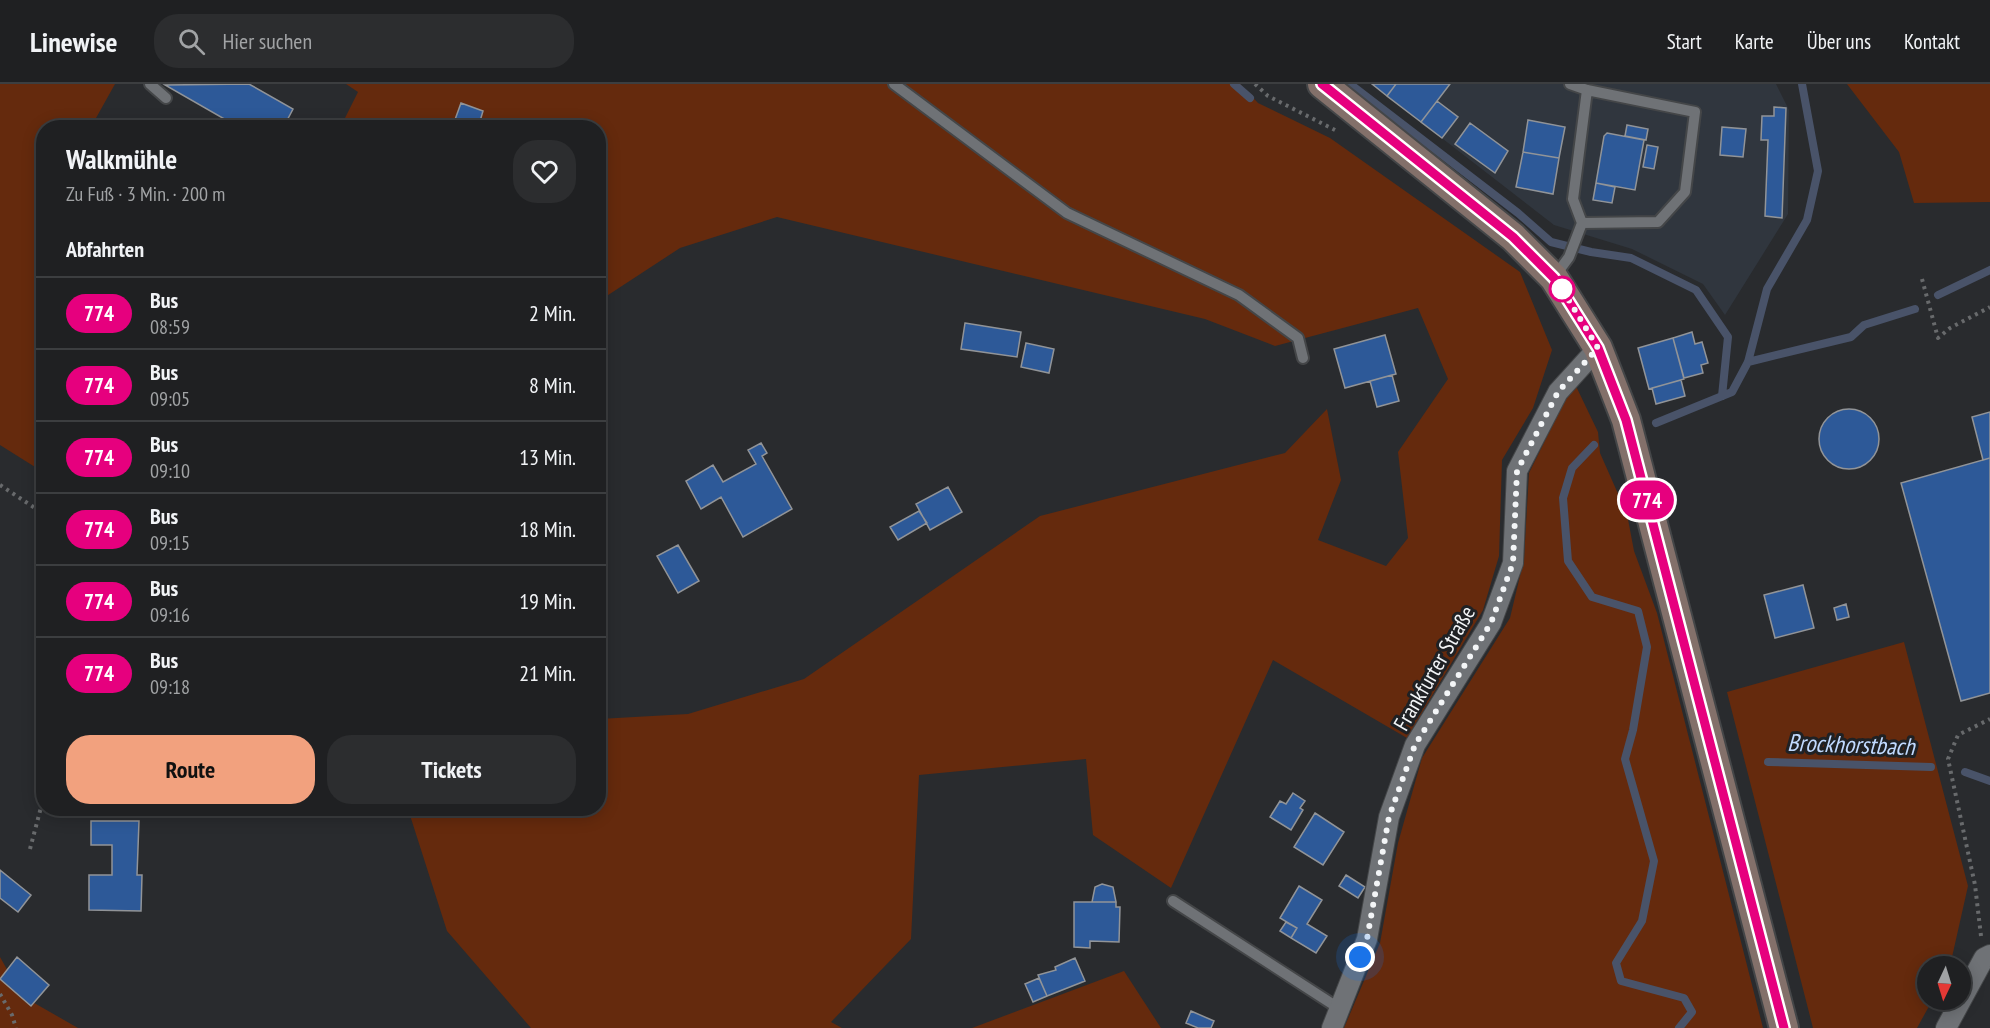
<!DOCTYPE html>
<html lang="de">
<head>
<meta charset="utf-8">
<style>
	body { margin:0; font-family:"PT Sans Narrow",sans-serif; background:#2c2d2f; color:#f1f3f6; height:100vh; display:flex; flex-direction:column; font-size:22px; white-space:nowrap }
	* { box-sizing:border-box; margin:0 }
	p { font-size:20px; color:#a1a3a5 }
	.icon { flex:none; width:33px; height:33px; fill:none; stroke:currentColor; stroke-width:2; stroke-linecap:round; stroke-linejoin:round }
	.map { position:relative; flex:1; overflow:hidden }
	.side { position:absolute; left:36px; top:36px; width:570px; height:696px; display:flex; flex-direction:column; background:#1f2022; border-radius:24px; box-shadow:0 3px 15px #0003,0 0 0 2px #3c3e40 }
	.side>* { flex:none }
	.badge { padding:0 12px; border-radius:20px; font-size:21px; line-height:39px }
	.needle { width:39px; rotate:184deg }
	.buttons { position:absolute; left:1917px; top:872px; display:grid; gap:12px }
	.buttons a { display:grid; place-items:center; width:54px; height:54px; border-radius:50%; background:#1f2022; box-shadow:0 3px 15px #0003,0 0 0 2px #3c3e40; font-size:30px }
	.you { position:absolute; width:30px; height:30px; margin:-15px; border:4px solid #fff; border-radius:50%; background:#1a73e8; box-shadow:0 0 0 9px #1a73e833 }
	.map>.badge { position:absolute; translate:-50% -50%; box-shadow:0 0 0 3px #fff }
	h2 { padding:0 30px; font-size:22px; line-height:54px }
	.round { display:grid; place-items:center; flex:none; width:63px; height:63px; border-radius:24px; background:#2c2d2f }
	.headline { display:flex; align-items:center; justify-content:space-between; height:102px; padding:0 30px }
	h1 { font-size:28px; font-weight:600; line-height:45px }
	.button { display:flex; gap:12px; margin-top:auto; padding:12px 30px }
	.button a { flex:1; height:69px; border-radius:24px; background:#f2a17e; color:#111; font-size:24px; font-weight:600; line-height:69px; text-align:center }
	.button a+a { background:#2c2d2f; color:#f1f3f6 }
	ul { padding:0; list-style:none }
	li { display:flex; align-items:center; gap:18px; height:72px; padding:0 30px; border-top:2px solid #3c3e40 }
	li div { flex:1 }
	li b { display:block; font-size:22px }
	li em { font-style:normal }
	li .badge { min-width:66px; font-weight:700; text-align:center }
	header { display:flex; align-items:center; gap:36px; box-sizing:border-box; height:84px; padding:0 30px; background:#1f2022; border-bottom:2px solid #3c3e40 }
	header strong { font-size:28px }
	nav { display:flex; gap:33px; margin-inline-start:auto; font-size:21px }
	.search { width:420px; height:54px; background:#2c2d2f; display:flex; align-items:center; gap:15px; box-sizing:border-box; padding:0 21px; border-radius:24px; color:#a1a3a5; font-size:22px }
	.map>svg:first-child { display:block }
</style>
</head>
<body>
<header>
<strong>Linewise</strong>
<div class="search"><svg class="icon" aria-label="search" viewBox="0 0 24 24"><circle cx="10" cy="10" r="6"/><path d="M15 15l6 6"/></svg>Hier suchen</div>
<nav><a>Start</a><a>Karte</a><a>Über uns</a><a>Kontakt</a></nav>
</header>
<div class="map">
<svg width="1990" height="944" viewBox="0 0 1990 944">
	<rect width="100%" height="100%" fill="#292b2e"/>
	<path fill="#30363e" d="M1372 0H1776L1789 26 1788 130 1725 231 1703 200 1632 165 1554 141Z"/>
	<path fill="#652a0d" d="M0 0H115L91 43 44 44 43 388 0 361Z
		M346 0H1240L1258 19 1330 54 1520 188 1552 266 1533 324 1502 376 1499 472 1483 526 1407 654 1273 576 1171 804 1093 751 1086 675 919 691 911 855 831 938 842 944H531L447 847 408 725 598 724 599 635 688 630 804 595 1040 432 1285 369 1327 325 1341 396 1318 456 1386 482 1408 454 1398 368 1448 295 1418 224 1275 262 1205 235 777 133 680 164 599 217 598 44H340L358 8Z
		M1847 0H1990V118L1914 119 1899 68Z
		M1574 298 1598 348 1600 369 1627 430 1634 467 1657 529 1763 944H1344L1380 859 1398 759 1422 674 1510 534 1524 475 1529 389Z
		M1904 558 1968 802 1950 882H1928V915H1933L1917 944H1813L1727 608Z
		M0 873 22 912 78 944H0Z
		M1124 887 1161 944H972Z"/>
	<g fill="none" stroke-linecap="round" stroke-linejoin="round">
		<path stroke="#495369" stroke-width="8" d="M1234 0 1250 14
			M1350 0 1518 129 1551 158 1591 168 1631 174 1696 206 1728 253 1722 312
			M1938 211 1990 186
			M1748 278 1851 253 1864 241 1915 225
			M1656 339 1732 308 1748 278 1767 205 1807 136 1818 87 1802 0
			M1594 361 1572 384 1563 414 1568 477 1592 513 1638 527 1647 563 1633 646 1625 675 1654 777 1642 837 1616 879 1621 897 1684 914 1692 928 1679 944
			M1768 678 1931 683
			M1965 688 1990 697"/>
	</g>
	<path fill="#2d5998" stroke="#919498" stroke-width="1.5" d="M249 0 293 25 283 44H240L165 1Z
		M1372 0H1396L1387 12Z
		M1396 0H1450L1421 38 1387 12Z
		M1437 17 1458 33 1442 54 1421 38Z
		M461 19 483 27 478 44H452Z
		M1774 23 1786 24 1782 134 1765 132 1768 56H1761L1762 32H1774Z
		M1528 36 1565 43 1559 74 1523 68Z
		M1470 39 1508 67 1495 89 1455 60Z
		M1627 41 1648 45 1646 56 1625 52Z
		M1722 43 1746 45 1743 73 1720 71Z
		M1607 49 1644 56 1635 106 1596 99 1604 52Z
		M1647 61 1658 63 1654 85 1643 83Z
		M1523 68 1559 74 1553 110 1516 103Z
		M1596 99 1615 103 1612 119 1593 116Z
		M965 239 1021 248 1017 273 961 265Z
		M1692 248 1695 260 1702 258 1708 279 1701 281 1703 289 1684 294 1673 254Z
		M1385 251 1396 290 1345 304 1334 265Z
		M1673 254 1684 295 1649 305 1638 264Z
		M1026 259 1054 265 1049 289 1021 283Z
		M1392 291 1399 317 1377 323 1370 297Z
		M1681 296 1685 312 1656 320 1652 304Z
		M1819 355a30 30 0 1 1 60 0a30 30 0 1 1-60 0Z
		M1990 328V374L1983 376 1972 333Z
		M761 359 767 369 762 372 792 425 743 453 721 413 701 425 686 397 713 381 723 398 756 380 748 366Z
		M1990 374V609L1961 617 1901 399Z
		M948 403 962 428 930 446 916 420Z
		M919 427 927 439 898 456 890 443Z
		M678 461 699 497 678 509 657 472Z
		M1803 501 1814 544 1775 554 1764 511Z
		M1846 520 1849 533 1837 536 1834 524Z
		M1293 709 1305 717 1300 724 1303 726 1291 746 1270 733 1280 717 1286 720Z
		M1315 729 1344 748 1323 781 1294 763Z
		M91 737H139L137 791H142L141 827 89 826V791H112V761H91Z
		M0 786 31 811 18 828 0 814Z
		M1346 791 1365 803 1358 814 1339 802Z
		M1102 800 1113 803 1116 818H1092L1095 803Z
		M1299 802 1322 816 1307 840 1327 852 1316 869 1291 854 1297 844 1280 834Z
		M1074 818H1116V823H1120L1119 858 1090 857V864L1074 863Z
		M1286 838 1297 844 1291 854 1280 847Z
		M17 873 49 901 31 922 0 895Z
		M1075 874 1085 897 1047 912 1038 891 1056 886 1055 883Z
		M1039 894 1047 912 1033 918 1025 900Z
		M1191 927 1214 937 1211 944H1198L1186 939Z"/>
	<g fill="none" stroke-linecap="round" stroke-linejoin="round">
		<g stroke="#444648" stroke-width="14">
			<path id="service" d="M150 0 166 14
				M894 0 1067 129 1239 211 1298 254 1303 274
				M1570 0 1587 6 1695 28 1685 108 1658 138 1582 139 1573 115 1587 6
				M1555 192 1569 173 1582 139
				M1173 817 1340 925"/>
		</g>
		<g stroke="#444648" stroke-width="22">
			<path id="minor" d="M1332 944 1367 855 1389 733 1415 661 1491 539 1513 479 1517 387 1558 308 1598 264
				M1946 944 1984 874 1990 871"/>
		</g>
		<g stroke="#444648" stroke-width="32">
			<path id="secondary" d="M1322 0 1513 153 1554 194 1598 264 1626 336 1784 944"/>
		</g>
		<path stroke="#686a6c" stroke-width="4" stroke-dasharray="3 4.5" stroke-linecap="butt" d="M1255 0 1268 12 1335 46
			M1922 195 1938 254 1950 244 1990 223
			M0 401 44 430
			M30 765 44 712
			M1981 852 1975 801 1948 675 1958 651 1990 635
			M0 910 12 931 16 944"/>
		<use href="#service" stroke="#6f7276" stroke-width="10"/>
		<use href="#minor" stroke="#6f7276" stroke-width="20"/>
		<use href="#secondary" stroke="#83706a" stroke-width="28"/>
	</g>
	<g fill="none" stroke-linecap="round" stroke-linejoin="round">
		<g stroke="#fff" stroke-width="14">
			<path id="line" d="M1322 0 1513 153 1554 194 1598 264 1626 336 1784 944"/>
		</g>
		<use href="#line" stroke="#e6007e" stroke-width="9"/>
		<path stroke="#f3f5f7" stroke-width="6" stroke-dasharray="0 10.8" d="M1360 873 1367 855 1389 733 1415 661 1491 539 1513 479 1517 387 1558 308 1598 264 1562 205"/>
	</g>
	<circle fill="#fff" stroke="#e6007e" stroke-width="3" cx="1562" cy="205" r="12"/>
	<g text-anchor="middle" stroke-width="6" stroke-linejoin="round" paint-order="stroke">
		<g font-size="22" fill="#f3f5f7" stroke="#1f2124">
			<text transform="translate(1434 584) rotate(-60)" y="8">Frankfurter Straße</text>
		</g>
		<g font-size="24" font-style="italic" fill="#c1daff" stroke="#1f2124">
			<text transform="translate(1851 661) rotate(2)" y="8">Brockhorstbach</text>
		</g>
	</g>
</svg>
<div class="buttons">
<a><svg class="needle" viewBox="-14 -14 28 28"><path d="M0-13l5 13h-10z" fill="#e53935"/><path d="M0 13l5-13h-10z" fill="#a1a3a5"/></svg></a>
</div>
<div class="you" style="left:1360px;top:873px"></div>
<b class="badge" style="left:1647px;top:416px;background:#e6007e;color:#fff">774</b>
<section class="side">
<div class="headline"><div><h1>Walkmühle</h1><p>Zu Fuß · 3 Min. · 200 m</p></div><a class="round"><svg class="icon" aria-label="heart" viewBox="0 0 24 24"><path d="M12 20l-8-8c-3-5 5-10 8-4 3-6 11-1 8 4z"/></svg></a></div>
<h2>Abfahrten</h2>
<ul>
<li><span class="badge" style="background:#e6007e;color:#fff">774</span><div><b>Bus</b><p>08:59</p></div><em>2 Min.</em></li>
<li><span class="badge" style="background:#e6007e;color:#fff">774</span><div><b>Bus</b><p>09:05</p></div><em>8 Min.</em></li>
<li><span class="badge" style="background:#e6007e;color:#fff">774</span><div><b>Bus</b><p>09:10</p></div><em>13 Min.</em></li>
<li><span class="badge" style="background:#e6007e;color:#fff">774</span><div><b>Bus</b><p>09:15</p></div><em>18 Min.</em></li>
<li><span class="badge" style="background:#e6007e;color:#fff">774</span><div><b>Bus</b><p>09:16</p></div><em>19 Min.</em></li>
<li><span class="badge" style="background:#e6007e;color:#fff">774</span><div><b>Bus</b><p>09:18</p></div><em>21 Min.</em></li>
</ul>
<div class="button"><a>Route</a><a>Tickets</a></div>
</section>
</div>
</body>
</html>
